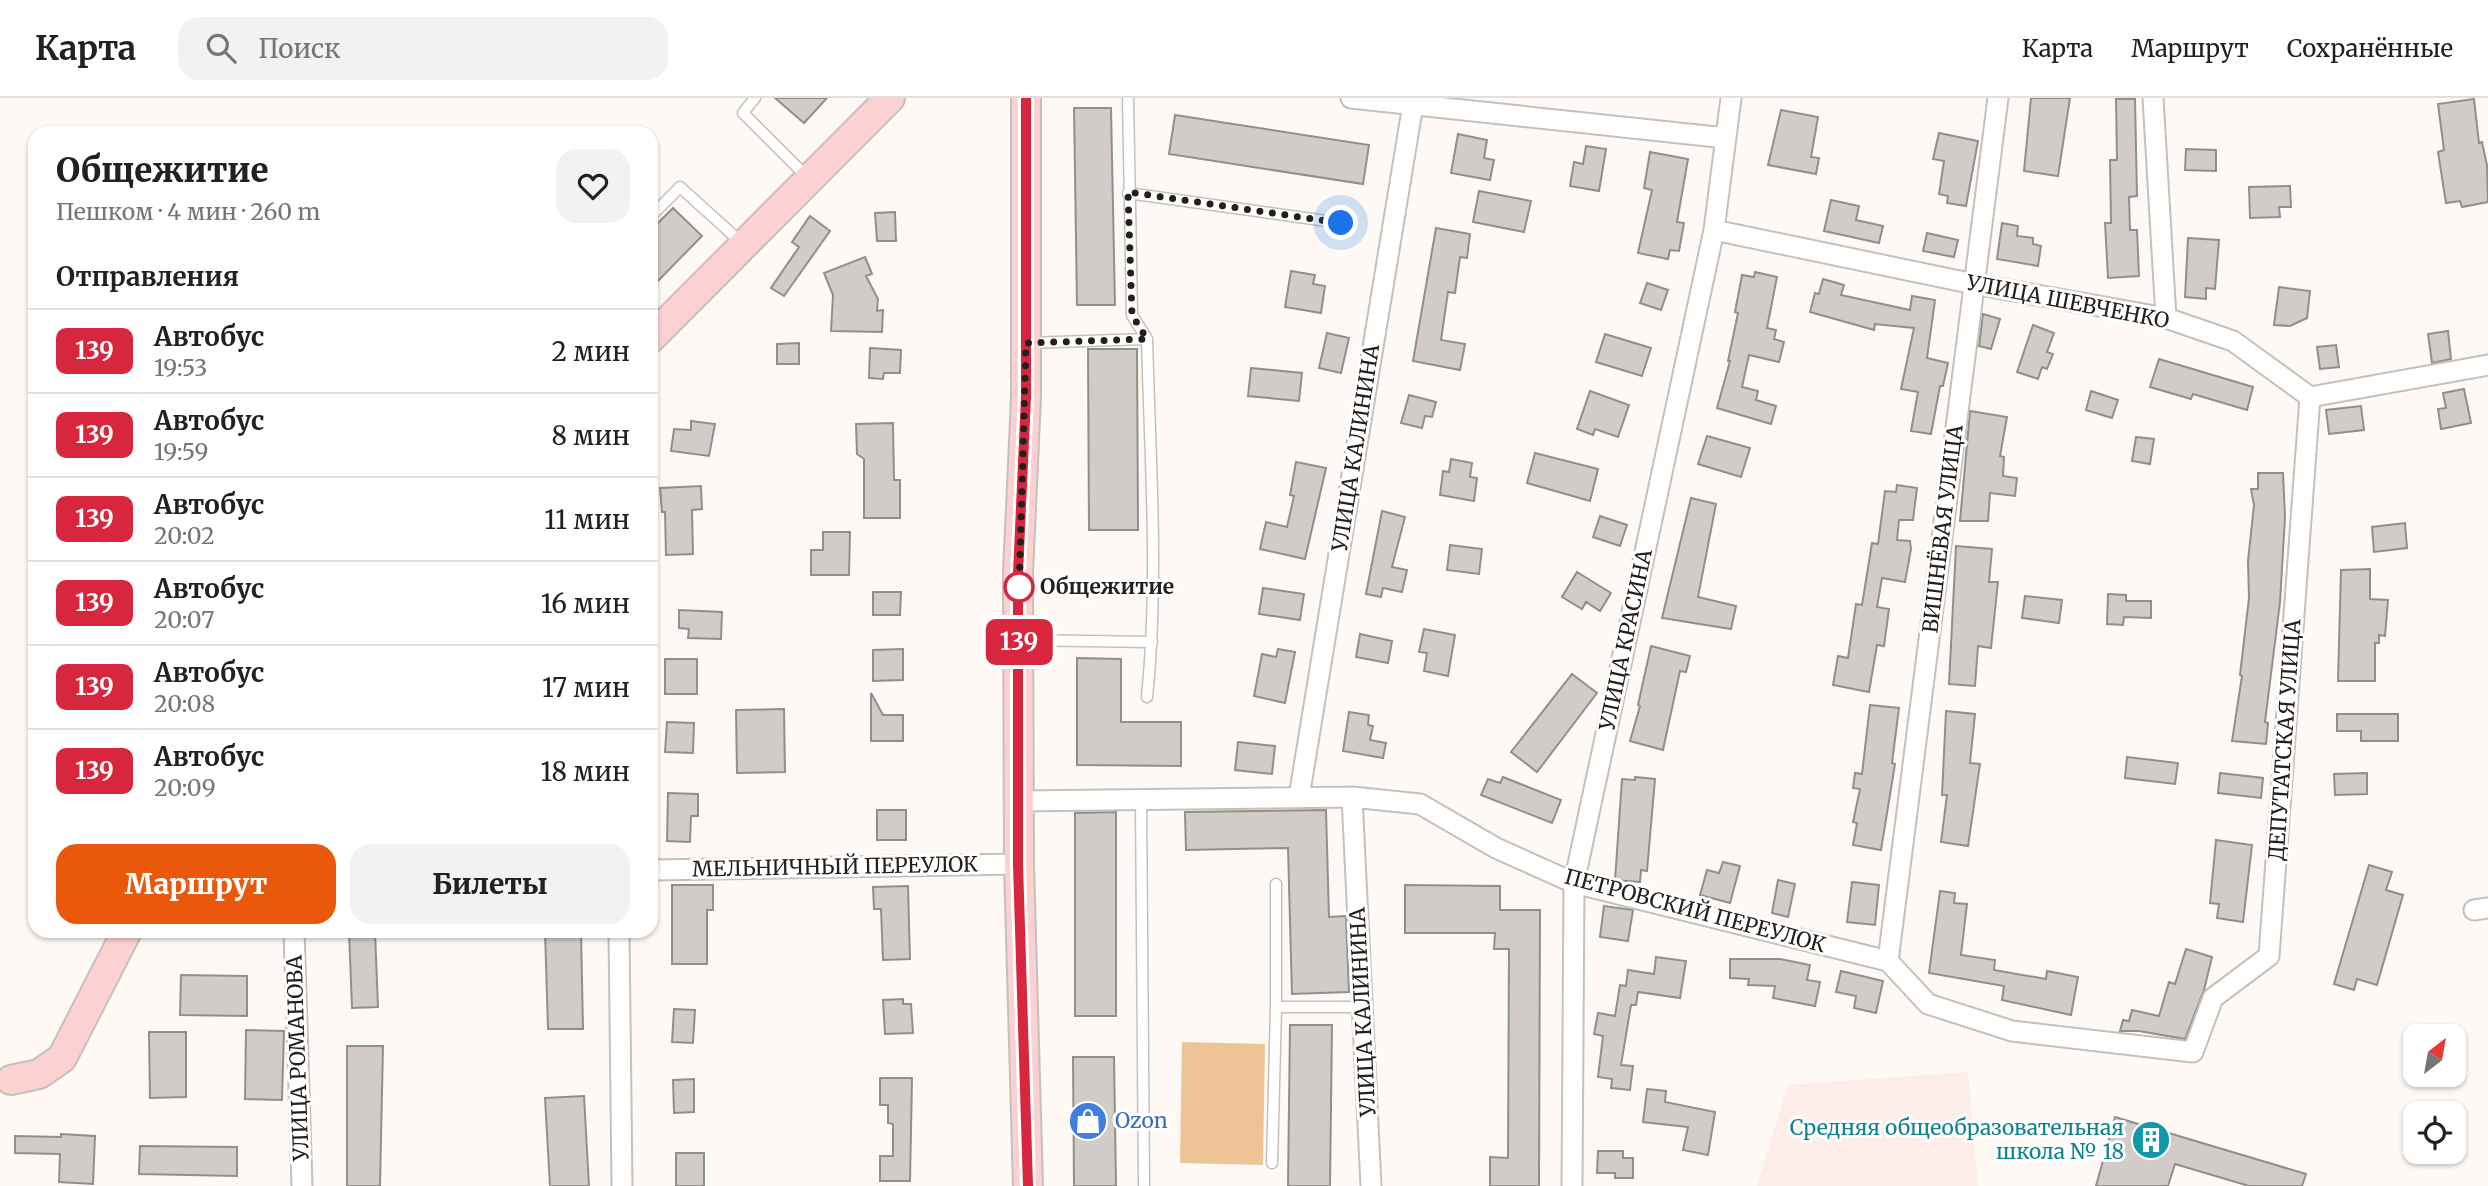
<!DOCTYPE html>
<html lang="ru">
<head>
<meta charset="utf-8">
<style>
	body { margin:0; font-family:Merriweather,serif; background:#f2f2f2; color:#202124; height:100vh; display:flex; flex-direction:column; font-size:26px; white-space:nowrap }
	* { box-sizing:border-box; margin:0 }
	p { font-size:23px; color:#757577 }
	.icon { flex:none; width:38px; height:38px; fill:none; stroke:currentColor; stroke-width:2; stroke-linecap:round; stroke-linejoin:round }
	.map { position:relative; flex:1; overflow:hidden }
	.panel { position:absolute; left:28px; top:28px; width:630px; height:812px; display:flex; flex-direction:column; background:#fff; border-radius:21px; box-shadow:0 2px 5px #0004 }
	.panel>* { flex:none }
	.badge { padding:0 14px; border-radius:10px; font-size:24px; line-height:46px }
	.needle { width:46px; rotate:31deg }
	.controls { position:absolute; left:2403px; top:926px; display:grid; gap:14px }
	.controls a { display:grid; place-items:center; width:63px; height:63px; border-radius:14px; background:#fff; box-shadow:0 2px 5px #0004; font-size:35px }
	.you { position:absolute; width:35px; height:35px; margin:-18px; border:5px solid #fff; border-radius:50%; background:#1a73e8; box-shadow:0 0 0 10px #1a73e833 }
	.map>.badge { position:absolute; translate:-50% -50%; box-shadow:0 0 0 4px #fff }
	h2 { padding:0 28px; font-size:26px; line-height:63px }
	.round { display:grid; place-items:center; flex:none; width:74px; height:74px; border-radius:21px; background:#f2f2f2 }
	.headline { display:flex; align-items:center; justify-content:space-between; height:119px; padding:0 28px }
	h1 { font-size:33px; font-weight:800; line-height:52px }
	.action { display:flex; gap:14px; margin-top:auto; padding:14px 28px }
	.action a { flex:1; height:80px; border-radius:21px; background:#ea580c; color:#fff; font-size:28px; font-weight:800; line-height:80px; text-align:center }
	.action a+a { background:#f2f2f2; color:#202124 }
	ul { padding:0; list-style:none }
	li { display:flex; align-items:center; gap:21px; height:84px; padding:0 28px; border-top:2px solid #e0e0e0 }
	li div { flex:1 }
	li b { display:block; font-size:26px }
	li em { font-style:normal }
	li .badge { min-width:77px; font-weight:700; text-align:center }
	header { display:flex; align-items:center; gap:42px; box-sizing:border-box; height:98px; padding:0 35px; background:#fff; border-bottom:2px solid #e0e0e0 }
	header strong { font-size:33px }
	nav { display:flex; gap:38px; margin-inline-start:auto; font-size:24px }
	.search { width:490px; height:63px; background:#f2f2f2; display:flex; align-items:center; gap:18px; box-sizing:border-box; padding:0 24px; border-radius:21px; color:#757577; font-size:26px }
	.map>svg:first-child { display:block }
</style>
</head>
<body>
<header>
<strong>Карта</strong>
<div class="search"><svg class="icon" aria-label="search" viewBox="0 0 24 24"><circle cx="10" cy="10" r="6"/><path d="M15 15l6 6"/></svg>Поиск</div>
<nav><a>Карта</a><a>Маршрут</a><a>Сохранённые</a></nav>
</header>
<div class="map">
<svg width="2488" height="1088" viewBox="0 0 2488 1088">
	<rect width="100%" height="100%" fill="#fef9f5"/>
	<path fill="#fcede8" d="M1968 974 1978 1088H1757L1788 987Z"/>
	<path fill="#eec395" d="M1182 944 1265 946 1263 1067 1180 1065Z"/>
	<path fill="#d1ccc7" stroke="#928e89" stroke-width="2" d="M775 0H827L804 25Z
		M2031 0H2070L2058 78 2024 73Z
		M2116 1H2135L2137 98 2129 99 2130 132H2137L2139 178 2108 180 2105 125H2111L2110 62H2117Z
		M2474 1 2479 45 2482 44 2487 67 2488 104 2462 109 2460 103 2446 105 2438 54 2444 52 2438 6Z
		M1074 10H1111L1115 207H1077Z
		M1781 12 1818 19 1811 59 1819 60 1816 76 1768 67Z
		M1175 17 1369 47 1363 86 1169 56Z
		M1939 35 1978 43 1966 108 1947 105 1948 98 1939 96 1944 63 1933 61Z
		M1458 36 1487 42 1484 60 1494 62 1490 82 1451 75Z
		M1586 48 1606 51 1599 93 1570 88 1574 64 1583 66Z
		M2186 51 2216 52V73L2185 72Z
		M1650 54 1688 61 1677 124 1684 125 1679 153 1670 152 1668 161 1638 155 1652 92 1644 90Z
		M2290 88 2291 109H2279L2280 119 2250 120 2249 89Z
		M1479 93 1531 103 1524 134 1473 124Z
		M1831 102 1859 108 1856 122 1883 128 1879 145 1824 133Z
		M673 110 702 138 651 190V132Z
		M895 114 896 143H877L875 115Z
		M810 118 830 133 784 198 771 190 799 149 792 144Z
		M2002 125 2018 128 2017 138 2033 140V146L2041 148 2038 168 1997 161Z
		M1436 130 1470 136 1467 160 1460 159 1455 195 1448 194 1441 242 1465 246 1460 272 1413 263Z
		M1927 135 1958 142 1954 159 1923 153Z
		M2188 140 2219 142 2215 191 2206 190V201L2185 199Z
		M865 159 872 176 866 178 878 201 877 213 883 212 882 234 831 233 833 197 824 175Z
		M1291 173 1315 177 1313 186 1325 188 1321 215 1285 209Z
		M1755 174 1777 179 1767 230 1776 232 1774 241 1784 244 1779 264 1749 257 1742 289 1758 293 1756 302 1776 308 1771 326 1717 310 1730 263H1728L1738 215 1735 214 1742 177 1754 179Z
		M1823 181 1844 187 1841 197 1910 212 1912 198 1935 202 1927 260 1948 265 1943 288H1940L1931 336 1911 333 1918 294 1901 291 1914 230 1875 226 1874 232 1810 214 1815 195 1819 196Z
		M1647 185 1668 192 1661 212 1640 205Z
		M2279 189 2310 193 2307 220 2290 228 2274 227Z
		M1983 216 2000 221 1991 251 1979 248Z
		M2033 227 2054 235 2047 254 2053 256 2047 271 2042 269 2038 281 2017 274Z
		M2448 233 2451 261 2432 265 2428 236Z
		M1327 235 1349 240 1341 275 1319 270Z
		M1605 236 1651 250 1642 278 1596 264Z
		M799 245V266H777V246Z
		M2336 247 2339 269 2320 271 2317 249Z
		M870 250 901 252 900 275H884L883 281 869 280Z
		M1088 251H1137L1138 432H1089Z
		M2159 261 2253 289 2247 312 2193 296 2191 301 2150 289Z
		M1251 270 1302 275 1299 303 1248 298Z
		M2464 291 2471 325 2441 331 2438 311 2446 310 2443 295Z
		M1590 293 1629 307 1618 339 1595 331 1593 337 1577 331Z
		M2091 293 2118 302 2112 320 2086 312Z
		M1409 297 1436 304 1432 319 1425 318 1422 330 1401 325Z
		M2361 308 2364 332 2329 336 2326 312Z
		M1970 313 2007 319 2000 358 2004 359 2003 378 2017 380 2015 398 1990 395 1988 423H1960Z
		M691 323 715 326 709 358 671 353 674 331 691 332Z
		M893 325 894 382H900V420H864V361L857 356 856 326Z
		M1707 338 1750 350 1741 379 1698 366Z
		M2136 339 2154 341 2150 366 2132 363Z
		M1535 355 1598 371 1590 403 1527 385Z
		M1451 361 1472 365 1470 379 1477 380 1474 403 1440 397 1443 373 1449 374Z
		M1296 364 1326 370 1305 461 1260 451 1266 424 1287 429 1294 398 1290 397Z
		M2258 375H2283L2285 419 2280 504 2265 624 2268 625 2266 646 2232 643 2242 578 2240 577 2249 500 2248 463 2254 407 2251 391H2258Z
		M1897 387 1917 390 1913 422H1899L1897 442 1910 443 1911 451 1905 484 1882 480 1877 509 1889 511 1884 548 1877 547 1869 594 1833 587 1838 558 1848 560 1856 506 1862 507 1872 445 1878 446 1885 393 1896 394Z
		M701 388 702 411 692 412 693 456 666 457 665 414H662L660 390Z
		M1691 400 1716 406 1698 499 1736 508 1731 531 1662 520Z
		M1382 413 1405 419 1392 469 1407 472 1402 494 1383 490 1381 499 1366 496Z
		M1600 418 1627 427 1620 448 1593 439Z
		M2405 425 2407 450 2374 454 2372 429Z
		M823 434H850L849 477H811V452H823Z
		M1450 447 1482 451 1479 476 1447 472Z
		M1956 448 1992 451 1989 484H1998L1991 550 1978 548 1975 588 1949 586Z
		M2370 471V501L2388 502 2385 538 2379 537V545H2375V583H2338L2341 472Z
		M1577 474 1611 495 1600 513 1586 504 1582 511 1562 499Z
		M1263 490 1304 496 1300 522 1259 516Z
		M873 494H901L900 517H873Z
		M2108 496 2126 497V503H2151V520L2124 519 2123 527 2107 526Z
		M2025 498 2062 502 2059 525 2022 520Z
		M679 512 722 514 721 541 688 540 689 531 679 530Z
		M1424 531 1455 537 1448 578 1424 573 1427 555 1419 554Z
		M1360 536 1392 543 1388 565 1356 559Z
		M1651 548 1690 558 1686 574 1680 573 1663 652 1630 643 1640 608 1638 607Z
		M903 551V582L873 583V552Z
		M1278 551 1295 554 1285 605 1254 598 1262 556 1276 559Z
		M1077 560 1121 561V624H1181V668L1077 667Z
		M665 561H697V596H665Z
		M1572 576 1597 595 1537 674 1511 654Z
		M871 595 883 617H903V643H871Z
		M1870 607 1899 610 1892 665 1895 666 1881 752 1853 747 1857 725 1853 724 1860 691 1853 690 1855 675 1862 676Z
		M784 611 785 674 737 675 736 612Z
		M1946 613 1975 616 1970 665 1980 666 1968 748 1941 744 1947 697H1942Z
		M1349 614 1369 617 1368 627 1373 628 1370 642 1386 645 1383 660 1343 653Z
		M2337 616H2398V643H2361V633H2337Z
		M667 624 694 625 693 655 665 654Z
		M1238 644 1275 648 1272 676 1235 672Z
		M2127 659 2178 665 2175 686 2125 680Z
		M2220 675 2263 680 2261 700 2218 695Z
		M2367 675V696L2335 697 2334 676Z
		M1503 679 1561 702 1552 725 1481 697 1488 681 1500 685Z
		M1635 679 1655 681 1647 773 1641 772 1640 784 1615 782 1622 681 1635 682Z
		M668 695 698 696V718H691L690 744 667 743Z
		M877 712H906V742H877Z
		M1326 712 1329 819 1346 818 1349 894 1292 896 1288 750 1186 752 1185 714Z
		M1116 714V918H1075V715Z
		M2216 742 2252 747 2243 824 2217 820 2219 806 2210 805Z
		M1723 764 1740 768 1730 805 1700 797 1707 772 1719 775Z
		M2369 767 2392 774 2386 792 2403 797 2377 887 2357 881 2354 892 2334 886Z
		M1778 782 1795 786 1788 819 1772 815Z
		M1852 784 1879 787 1875 827 1847 824Z
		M672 787H713V812H707V866H672Z
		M1405 787 1500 788V812H1540L1539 1088H1490V1059L1508 1060 1509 851H1494L1495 835H1405Z
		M908 788 910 861 883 862 881 811H874L873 789Z
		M1940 793 1955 795 1954 805 1967 806 1961 857 1995 862 1994 872 2046 881 2047 873 2078 879 2071 917 2002 902 2004 888 1929 875Z
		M1604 808 1633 812 1628 843 1600 839Z
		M349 833H375L378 909 352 910Z
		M545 833H581L583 931H548Z
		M2186 851 2212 859 2204 892 2185 941 2139 933H2120L2123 922 2129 923 2132 912 2159 918 2169 884 2175 886Z
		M1656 859 1686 863 1680 900 1638 894 1636 907H1631L1621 967 1633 968 1630 992 1611 990 1612 981 1598 979 1603 938 1594 936 1598 915 1615 918 1620 887 1626 888 1628 872 1654 876Z
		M1730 861H1780L1810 867 1807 882 1820 884 1815 908 1773 900 1775 888 1748 887 1749 881 1730 880Z
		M1841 873 1883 883 1876 915 1854 910 1856 898 1836 894Z
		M181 877 247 878V918L180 917Z
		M903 901V906H911L913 935 885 936 883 902Z
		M674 911 695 912 693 945 672 944Z
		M1290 927H1332L1330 1088H1288Z
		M246 932 284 933 282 1002 245 1001Z
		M149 934H186V999L150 1000Z
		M347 948H383L380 1088H347Z
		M1073 959H1114L1116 1088H1074Z
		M880 980H912L910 1083H880V1058H893V1026L888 1025V1007H880Z
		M694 981V1014L674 1015 673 982Z
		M1647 991 1666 993 1665 1004 1715 1014 1708 1057 1683 1052 1688 1029 1643 1024Z
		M584 998 589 1088H550L545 1000Z
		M2115 1019 2306 1076 2302 1088H2249L2175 1066 2168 1088H2096Z
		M61 1036 95 1038 93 1086 59 1084 60 1056 15 1055V1038L61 1039Z
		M140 1048 237 1049V1078L139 1076Z
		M1598 1053H1623V1060H1633V1080H1615V1075H1597Z
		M676 1055H704V1088H676Z"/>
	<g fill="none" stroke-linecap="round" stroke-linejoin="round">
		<g stroke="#c5c0bb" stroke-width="13">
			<path id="lane" d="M755 0 743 15 808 80
				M1128 0 1132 217 1147 241C1150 360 1159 480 1147 599
				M1128 95 1341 125
				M651 118 680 89 742 145
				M1027 245 1147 241
				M1020 542 1152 544
				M1141 701 1144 1088
				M1276 786V909H1363
				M1272 1065 1276 909"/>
		</g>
		<g stroke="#c5c0bb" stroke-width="23">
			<path id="street" d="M1351 0 1726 40
				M2153 0 2166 220
				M1714 132 1974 186 2166 220 2233 243 2310 299 2488 267
				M1299 699 1414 0
				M1352 699 1371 1088
				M1021 703 1352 699 1420 706 1496 750 1574 785 1888 863 1928 906 2012 933 2193 954 2213 900 2269 858 2310 299
				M651 772 1019 766
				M2474 812 2488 810
				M294 833 302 1088
				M619 833 622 1088
				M1888 863 1998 0
				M1572 1088 1574 785 1714 132 1731 0"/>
		</g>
		<g stroke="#c5c0bb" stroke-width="32">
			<path id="secondary" d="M1026 0V299L1018 475 1019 766 1028 1088
				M651 240 890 0
				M11 982 39 976 62 960 127 833"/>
		</g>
		<use href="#lane" stroke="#fff" stroke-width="10"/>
		<use href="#street" stroke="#fff" stroke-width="19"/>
		<use href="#secondary" stroke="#fcd1d2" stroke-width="28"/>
	</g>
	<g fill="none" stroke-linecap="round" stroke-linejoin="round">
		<g stroke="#fff" stroke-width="16">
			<path id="line" d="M1026 0V299L1018 475V766L1028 1088"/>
		</g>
		<use href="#line" stroke="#d7263d" stroke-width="10"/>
		<path stroke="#21201e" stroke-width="7" stroke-dasharray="0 12.6" d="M1019 489V498L1026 245 1147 241 1132 217 1128 94 1341 125"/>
	</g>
	<defs>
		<g id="shop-disc" transform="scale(2.0125)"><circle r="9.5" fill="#3f7fe0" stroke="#fff"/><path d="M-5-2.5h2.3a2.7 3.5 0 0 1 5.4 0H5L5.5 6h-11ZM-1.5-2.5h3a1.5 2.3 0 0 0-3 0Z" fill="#fff"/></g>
		<g id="building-disc" transform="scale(2.0125)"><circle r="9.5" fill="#0f9aa8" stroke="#fff"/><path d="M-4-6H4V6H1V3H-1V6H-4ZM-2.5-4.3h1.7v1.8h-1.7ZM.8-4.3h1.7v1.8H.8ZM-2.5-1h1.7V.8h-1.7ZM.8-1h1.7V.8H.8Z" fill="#fff"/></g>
	</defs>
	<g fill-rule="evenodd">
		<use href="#shop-disc" x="1088" y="1023"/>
		<use href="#building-disc" x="2151" y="1042"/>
	</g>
	<circle fill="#fff" stroke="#d7263d" stroke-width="3.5" cx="1019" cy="489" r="14"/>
	<g text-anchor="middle" stroke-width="6" stroke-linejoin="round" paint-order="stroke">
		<g font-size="21" fill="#21201e" stroke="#fff">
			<text transform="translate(2068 204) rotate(11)" y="7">УЛИЦА ШЕВЧЕНКО</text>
			<text transform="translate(1356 350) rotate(-81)" y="7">УЛИЦА КАЛИНИНА</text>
			<text transform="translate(1943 431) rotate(-83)" y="7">ВИШНЁВАЯ УЛИЦА</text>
			<text transform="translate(1626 542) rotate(-78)" y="7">УЛИЦА КРАСИНА</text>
			<text transform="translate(2285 642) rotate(-86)" y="7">ДЕПУТАТСКАЯ УЛИЦА</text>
			<text transform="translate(835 769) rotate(-1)" y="7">МЕЛЬНИЧНЫЙ ПЕРЕУЛОК</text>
			<text transform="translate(1695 813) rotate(15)" y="7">ПЕТРОВСКИЙ ПЕРЕУЛОК</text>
			<text transform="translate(1363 914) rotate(-93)" y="7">УЛИЦА КАЛИНИНА</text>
			<text transform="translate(298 960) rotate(-92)" y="7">УЛИЦА РОМАНОВА</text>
		</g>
		<g font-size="21" font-weight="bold" fill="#21201e" stroke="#fff" text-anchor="start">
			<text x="1040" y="496">Общежитие</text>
		</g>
		<g font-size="21" fill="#366cbe" stroke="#fff" text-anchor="start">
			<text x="1115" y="1030">Ozon</text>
		</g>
		<g font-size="21" fill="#0d838f" stroke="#fff" text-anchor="end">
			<text x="2124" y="1037">Средняя общеобразовательная<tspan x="2124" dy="24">школа № 18</tspan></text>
		</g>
	</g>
</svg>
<div class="controls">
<a><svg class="needle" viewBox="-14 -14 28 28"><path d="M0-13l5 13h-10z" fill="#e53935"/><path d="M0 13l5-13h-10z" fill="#757577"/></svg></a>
<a><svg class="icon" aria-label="locate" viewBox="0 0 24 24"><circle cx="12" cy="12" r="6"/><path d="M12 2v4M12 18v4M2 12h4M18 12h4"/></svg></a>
</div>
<div class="you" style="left:1341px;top:125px"></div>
<b class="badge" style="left:1019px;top:544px;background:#d7263d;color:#fff">139</b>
<section class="panel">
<div class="headline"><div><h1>Общежитие</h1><p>Пешком · 4 мин · 260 m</p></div><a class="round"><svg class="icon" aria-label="heart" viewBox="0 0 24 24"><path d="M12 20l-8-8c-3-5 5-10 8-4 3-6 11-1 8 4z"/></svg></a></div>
<h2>Отправления</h2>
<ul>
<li><span class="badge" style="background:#d7263d;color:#fff">139</span><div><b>Автобус</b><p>19:53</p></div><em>2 мин</em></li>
<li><span class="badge" style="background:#d7263d;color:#fff">139</span><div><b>Автобус</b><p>19:59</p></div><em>8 мин</em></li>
<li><span class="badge" style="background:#d7263d;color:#fff">139</span><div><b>Автобус</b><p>20:02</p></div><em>11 мин</em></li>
<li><span class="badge" style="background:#d7263d;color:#fff">139</span><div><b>Автобус</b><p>20:07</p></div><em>16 мин</em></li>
<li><span class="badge" style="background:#d7263d;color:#fff">139</span><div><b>Автобус</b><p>20:08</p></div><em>17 мин</em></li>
<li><span class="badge" style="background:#d7263d;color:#fff">139</span><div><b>Автобус</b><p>20:09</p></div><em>18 мин</em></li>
</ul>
<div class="action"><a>Маршрут</a><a>Билеты</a></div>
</section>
</div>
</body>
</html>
